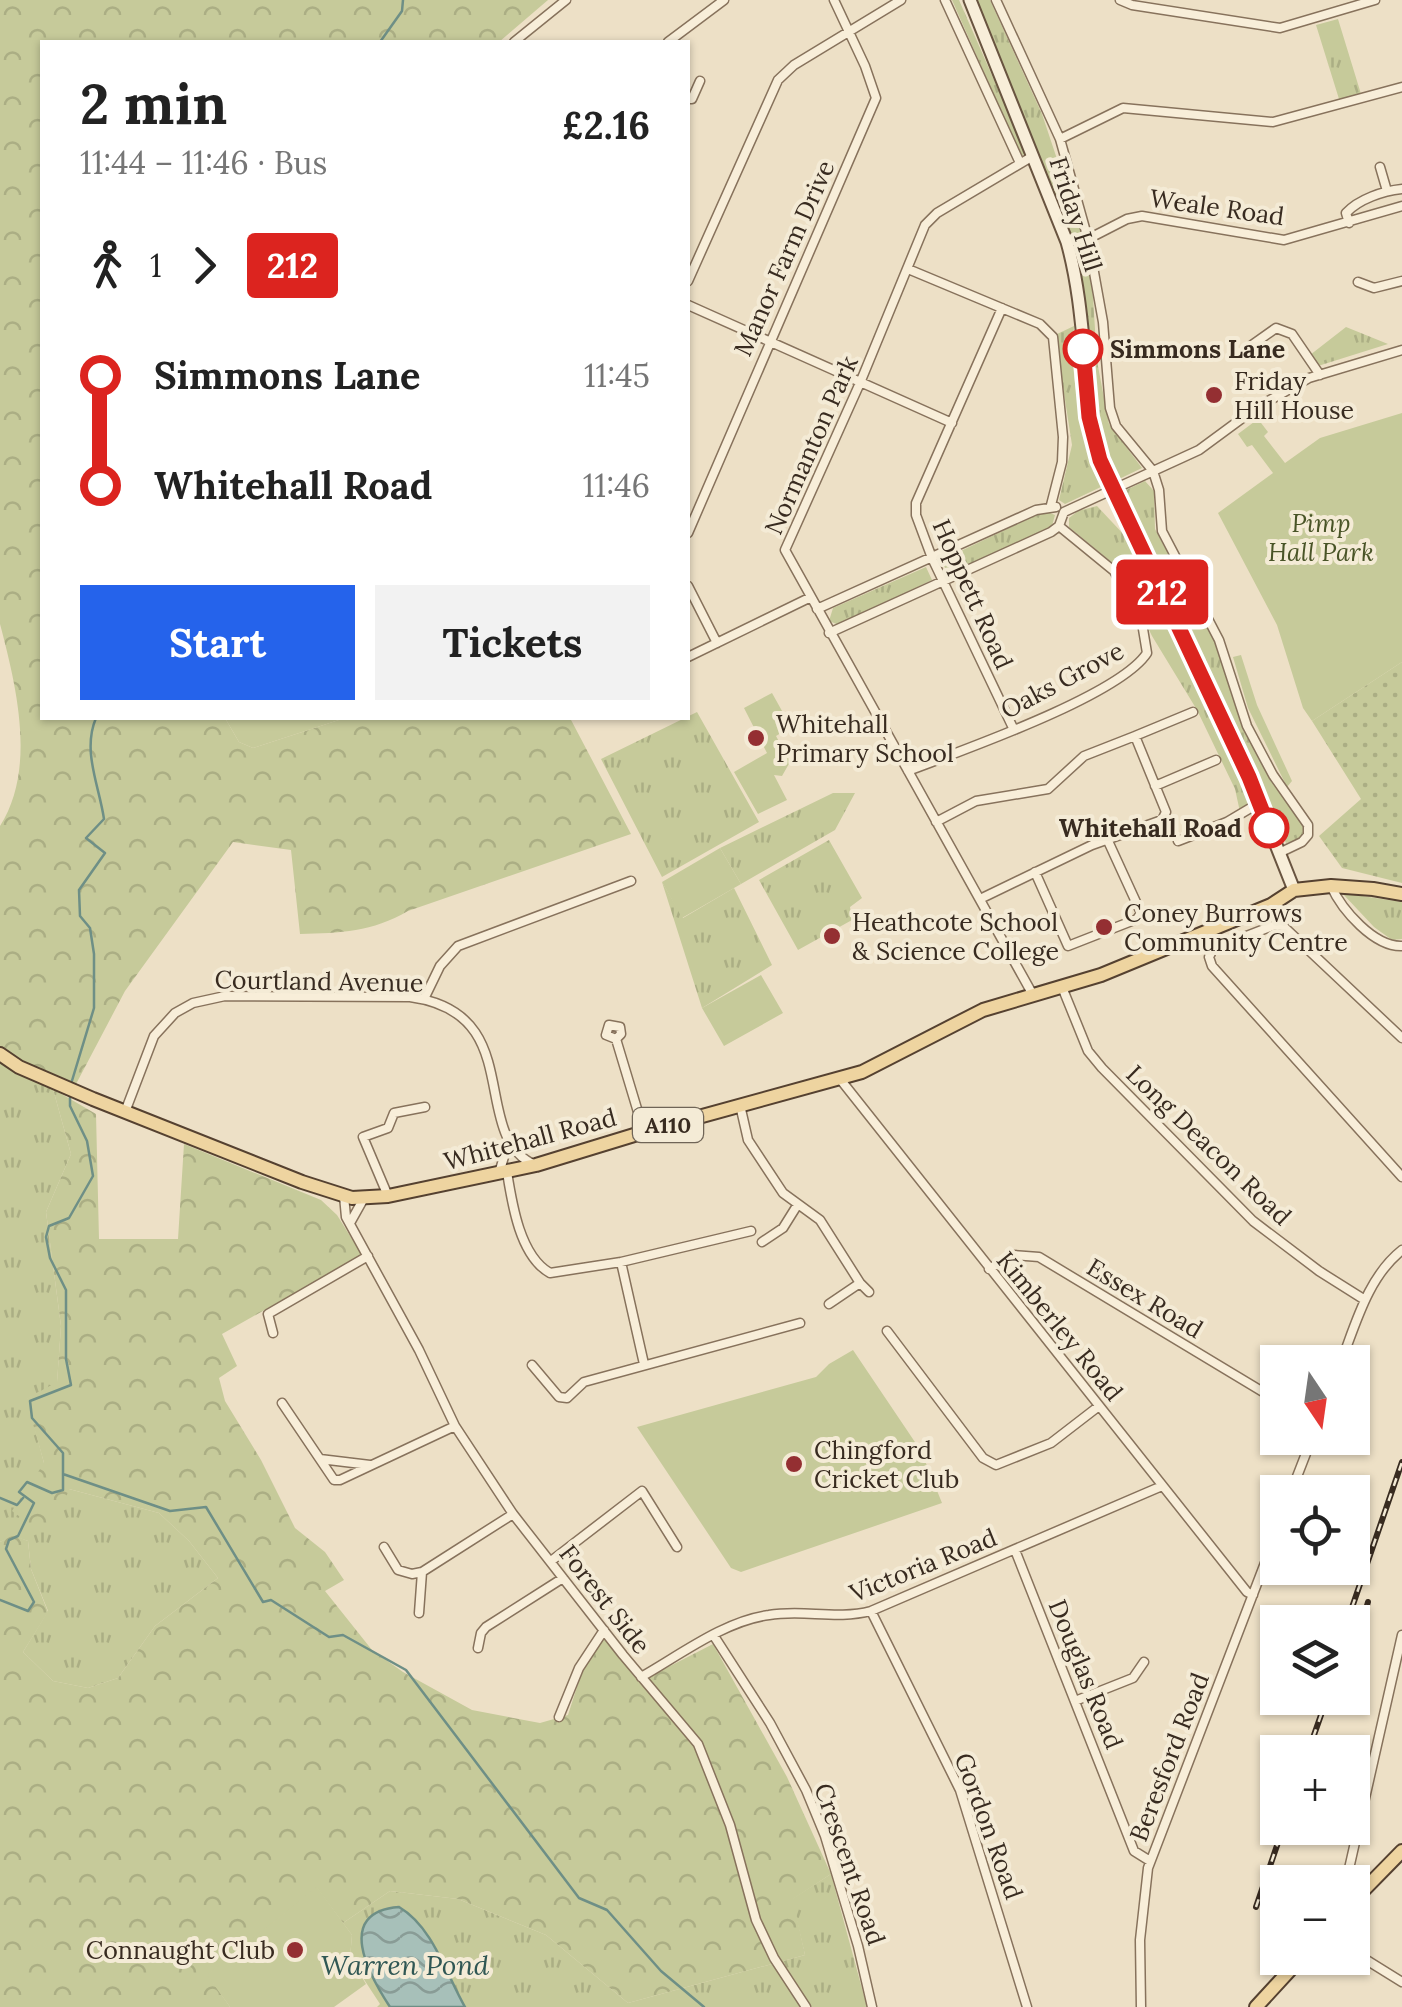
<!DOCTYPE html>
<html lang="en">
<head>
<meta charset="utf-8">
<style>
	body { margin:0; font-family:Lora,serif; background:#f2f2f2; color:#222; height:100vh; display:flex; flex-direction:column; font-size:38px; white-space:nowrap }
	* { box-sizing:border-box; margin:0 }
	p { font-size:32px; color:#767676 }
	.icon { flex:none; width:55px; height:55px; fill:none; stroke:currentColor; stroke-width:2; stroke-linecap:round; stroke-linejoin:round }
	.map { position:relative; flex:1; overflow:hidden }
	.sheet { position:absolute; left:40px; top:40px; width:650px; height:680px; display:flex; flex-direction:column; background:#fff; border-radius:0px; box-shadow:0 2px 8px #0004 }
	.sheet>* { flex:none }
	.badge { padding:0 20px; border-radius:8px; font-size:35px; line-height:65px }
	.needle { width:65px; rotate:167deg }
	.fabs { position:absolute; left:1260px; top:1345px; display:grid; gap:20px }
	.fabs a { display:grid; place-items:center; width:110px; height:110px; border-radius:0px; background:#fff; box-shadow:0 2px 8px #0004; font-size:50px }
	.map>.badge { position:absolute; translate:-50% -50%; box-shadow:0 0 0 5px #fff }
	.legs { display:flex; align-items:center; gap:15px; height:110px; padding:0 40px; font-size:32px }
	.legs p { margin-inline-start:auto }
	.headline { display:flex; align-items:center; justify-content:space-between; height:170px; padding:0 40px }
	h1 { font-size:55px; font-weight:700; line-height:75px }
	.primary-button { display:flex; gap:20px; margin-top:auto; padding:20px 40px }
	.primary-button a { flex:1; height:115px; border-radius:0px; background:#2563eb; color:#fff; font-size:40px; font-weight:700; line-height:115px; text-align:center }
	.primary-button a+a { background:#f2f2f2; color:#222 }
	ul { padding:0 40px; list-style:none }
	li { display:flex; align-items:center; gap:35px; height:110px; font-size:38px }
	li i { display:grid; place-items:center; width:15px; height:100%; margin:0 12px; background:currentColor }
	li i::after { content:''; width:25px; height:25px; margin:-12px; border:8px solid; border-radius:50%; background:#fff }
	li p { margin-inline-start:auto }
	li:first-child i { background:linear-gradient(#0000 50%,currentColor 0) }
	li:last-child i { background:linear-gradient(currentColor 50%,#0000 0) }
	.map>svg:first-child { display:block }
</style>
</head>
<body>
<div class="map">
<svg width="1402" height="2007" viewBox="0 0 1402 2007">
	<defs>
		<pattern id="grass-tufts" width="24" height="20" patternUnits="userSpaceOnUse" patternTransform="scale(2.5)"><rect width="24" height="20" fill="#c6ca9a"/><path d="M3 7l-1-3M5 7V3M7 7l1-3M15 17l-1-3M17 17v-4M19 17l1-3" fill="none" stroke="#abae84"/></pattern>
		<pattern id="forest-crowns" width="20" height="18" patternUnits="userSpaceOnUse" patternTransform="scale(2.5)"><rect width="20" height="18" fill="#c6ca9a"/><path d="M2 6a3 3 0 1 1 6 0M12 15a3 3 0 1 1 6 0" fill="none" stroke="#abae84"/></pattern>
		<pattern id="garden-dots" width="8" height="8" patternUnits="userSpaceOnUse" patternTransform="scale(2.5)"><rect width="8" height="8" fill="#c6ca9a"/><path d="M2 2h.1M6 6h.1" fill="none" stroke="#abae84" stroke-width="1.8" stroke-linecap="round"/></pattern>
		<pattern id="water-waves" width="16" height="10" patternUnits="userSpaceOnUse" patternTransform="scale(2.5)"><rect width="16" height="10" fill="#a7c0b9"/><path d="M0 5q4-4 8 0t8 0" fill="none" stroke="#899c96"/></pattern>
	</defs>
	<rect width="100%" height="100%" fill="#ede0c6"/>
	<path fill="url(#grass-tufts)" d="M952 0H959L1026 153 1021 156Z
		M974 0H990L1042 114 1084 240 1093 297 1097 361 1109 424 1142 468 1117 480 1101 444 1080 261 1075 243Z
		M1338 19 1361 94 1339 99 1316 25Z
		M1074 326C1069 389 1083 427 1103 486L1065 504 1059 500 1072 445 1055 335Z
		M1346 327 1388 344 1318 366 1310 355Z
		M1145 481 1154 491 1155 529 1220 652 1242 723 1263 765 1304 818 1307 830 1303 838 1286 843 1122 498 1124 491Z
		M1097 506 1127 538 1161 604 1252 808 1240 812 1235 789 1197 710 1152 636 1122 575 1115 565 1069 527V518L1078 511Z
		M1045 511 1055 515 1052 526 949 574 942 563 946 558Z
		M926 567 932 580 839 625 829 621 833 608Z
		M697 712 759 822 662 877 601 759Z
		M833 793H855L835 830 741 884 720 848Z
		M829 840 862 898 850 907 852 920 798 950 759 880Z
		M662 882 683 918 734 888 772 965 702 1008Z
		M1342 893 1402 902V939L1392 940 1374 927Z
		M0 1062 16 1073 53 1089 71 1154 46 1212 61 1326 57 1383 27 1399 44 1463 69 1489 159 1513 189 1541 218 1578 155 1626 118 1678 88 1688 53 1681 23 1652 48 1611 31 1569 28 1541 13 1536 0 1542Z
		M831 1874 867 2007H377L380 2004 350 1958 352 1935 343 1923 390 1891 458 1899 546 1935 628 2003 805 1955 792 1899Z"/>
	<path fill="url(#forest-crowns)" d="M0 0H548L499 42H42V718H225L239 742 253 748 345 718H570L631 834 408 911C372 932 341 933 300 934L291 850 233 842 125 991 75 1086 28 1068 0 1049V826C37 768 16 685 0 624Z
		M53 1089 96 1114 99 1239H178L184 1144 321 1200 337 1215 362 1255 222 1334 237 1366 219 1378 225 1401 261 1460 295 1528 325 1552 344 1580 325 1591 372 1650 403 1672 472 1710 540 1723 568 1715 584 1665 605 1633 639 1682 713 1644 787 1777 831 1874 793 1899 805 1955 628 2003 546 1935 458 1899 390 1891 343 1923 317 1888 208 1975 230 2007H0V1542L13 1535 28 1541 31 1569 48 1612 23 1652 53 1681 88 1688 118 1678 155 1626 218 1578 189 1541 159 1513 69 1489 56 1526 38 1530 12 1511 44 1463 26 1399 57 1382 61 1326 46 1212 71 1154Z"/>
	<path fill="#c6ca9a" d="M1402 413V662L1312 721 1303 708 1277 625 1218 513 1273 473 1252 445 1247 447 1238 434 1258 419 1268 432 1264 436 1285 463 1320 438Z
		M1241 655 1257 705 1292 781 1287 787 1248 708 1233 657Z
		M772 693 791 727 776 736 790 762 782 776 774 775 787 800 758 814 734 772 767 753 744 708Z
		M225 718H345L253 748 239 742Z
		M720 848 741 884 682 918 662 882Z
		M761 975 783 1013 724 1046 702 1008Z
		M853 1350 921 1451 942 1503 741 1572 731 1568 637 1427 816 1377 829 1364Z
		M317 1887 352 1935 350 1958 366 1984 334 2007H230L207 1975Z"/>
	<path fill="url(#garden-dots)" d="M1402 662V883L1342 868 1319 836 1361 799 1312 721Z"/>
	<path fill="url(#water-waves)" stroke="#6e8f86" stroke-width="2.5" d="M399 1907C433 1927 446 1974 465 2007H390C369 1975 334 1912 399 1907Z"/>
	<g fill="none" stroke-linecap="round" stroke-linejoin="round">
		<path stroke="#6e8f86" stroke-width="2.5" d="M380 42 402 11 403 0
			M71 1084 94 1008V954L90 928 80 916 79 890 105 853 86 838 104 819C99 785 82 751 96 718
			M63 1474 170 1511 206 1507 263 1602 271 1600 329 1637 343 1635 406 1670 579 1898 607 1910 661 1971 704 2007
			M0 1498 17 1505 23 1498
			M0 1600 28 1611 34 1602 6 1549 9 1540 18 1536 34 1503 19 1492 27 1482 52 1493 63 1490V1453L32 1418 30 1401 71 1385 66 1359V1290L50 1258 46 1237 49 1226 69 1218 93 1176 87 1141 70 1106V1097"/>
		<g stroke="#87725c" stroke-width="11">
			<path id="street" d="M945 0 1020 163
				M996 0 1060 139 1088 239 1103 322 1110 408 1116 426 1153 471 1159 490 1162 531 1219 640 1247 726 1273 775 1308 825V835L1302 842 1279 853
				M1120 0 1132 5 1280 28 1375 0
				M514 42 566 0
				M668 42 724 0
				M688 99H692L700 81
				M1060 139 1123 108 1273 122 1402 87
				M1380 167 1387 191
				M1349 223 1346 213C1359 199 1383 191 1402 189
				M1088 239 1127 219 1142 216 1284 240 1402 206
				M908 269 1040 324 1053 337 1063 437 1062 462 1051 505
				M688 281 778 80 794 65 901 0
				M1358 282 1374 288 1402 281
				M688 305 952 423
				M1002 308 916 503V515L932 558 1014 730
				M1252 345 1276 328 1292 334 1320 375
				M688 533 876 98 865 66 834 0
				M688 586 717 643
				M817 609 1036 510 1056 507
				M829 633 1051 532 1059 526 1064 512 1199 450 1256 408 1309 378 1402 350
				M688 657 809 598
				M1135 736 1193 712
				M908 771C960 751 1119 696 1147 653L1142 623 1114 571 1059 526
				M1155 786 1216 760
				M936 822 976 801 1048 789 1084 756 1135 736 1166 812 1162 820 1092 845 980 899
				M1178 841 1227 822 1259 803
				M1035 872 1068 946 1137 919 1141 913 1108 841
				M1331 886C1342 910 1374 947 1402 946
				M1062 987 1088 1051 1102 1068 1253 1221 1319 1271 1365 1300
				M1033 995 785 550 860 383 925 225 937 213 1033 156
				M424 999 440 966 458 946 631 881
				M1402 1038 1283 926 1275 925 1213 949 1209 957 1212 966 1402 1177
				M616 1039 621 1034 620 1027 609 1025 606 1035 616 1039 644 1132
				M840 1079 1247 1592 1253 1595
				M740 1105 748 1140 783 1193 820 1220 860 1283 869 1292
				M125 1112 154 1036 175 1013 193 1003 225 996 410 997C529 1013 467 1135 535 1165
				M507 1172C512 1204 520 1256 550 1273L621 1262 751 1231
				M499 1173 508 1144
				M344 1196 346 1217 419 1350 455 1426 513 1514 623 1655 698 1744 730 1825 756 1920 774 1958 806 2007
				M388 1196 363 1137 388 1128 394 1113 425 1107
				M350 1223 364 1198
				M762 1242 783 1228 798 1204
				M621 1262 644 1364
				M989 1269 1013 1255 1039 1257 1278 1401
				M829 1304 860 1283
				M887 1331 983 1458 996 1465 1051 1443 1099 1406
				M273 1333 268 1314 368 1256
				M1341 1362C1356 1323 1368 1277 1402 1250
				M532 1365 559 1397 567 1398 584 1382 800 1323
				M282 1403 334 1480H340L455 1426
				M320 1459 370 1465
				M1291 1492 1312 1438
				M384 1547 398 1570 412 1574 422 1572
				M1015 1550 1134 1851 1150 1861
				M551 1561 642 1491 677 1547
				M871 1611 960 1790 1027 2007
				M419 1613 422 1572 513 1514
				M714 1636 770 1723 806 1790 825 1836 858 1946 872 2007
				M478 1648 481 1633 486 1627 563 1578
				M641 1677C680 1655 724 1621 769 1615 803 1609 836 1620 871 1611L1162 1486
				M1075 1701 1133 1678 1144 1662
				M559 1717 579 1668 604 1630
				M1346 1882 1402 1635
				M1352 1951 1402 1982
				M1141 2007 1140 1940 1148 1868 1278 1529"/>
		</g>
		<g stroke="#695440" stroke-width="15">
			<path id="secondary" d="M970 0 1067 242C1087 313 1082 389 1100 460L1249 777 1294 890"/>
		</g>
		<g stroke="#554130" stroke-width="16">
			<path id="primary" d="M0 1054 19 1067 93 1099 302 1182 352 1198 388 1196 536 1165 644 1132 862 1072 983 1010 1101 975 1271 905 1294 890 1331 886 1373 889 1402 894
				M1352 1902 1402 1851
				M1256 2007 1301 1958"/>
		</g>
		<use href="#street" stroke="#f8eed9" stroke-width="8"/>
		<use href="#secondary" stroke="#f8eed9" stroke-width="11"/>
		<use href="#primary" stroke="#eed4a0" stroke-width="12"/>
		<g stroke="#382b20" stroke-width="6">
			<path id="rail" d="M1347 1622 1402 1462
				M1352 1659 1368 1602
				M1308 1752 1327 1698
				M1256 1907 1283 1828"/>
		</g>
		<use href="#rail" stroke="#f4ebd6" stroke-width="2.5" stroke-dasharray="8" stroke-linecap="butt"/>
	</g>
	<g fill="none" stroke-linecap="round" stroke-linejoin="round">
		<g stroke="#fff" stroke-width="22">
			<path id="line-1" d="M1083 349 1089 417 1100 460 1249 777 1269 828"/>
		</g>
		<use href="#line-1" stroke="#dc241f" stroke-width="15"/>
	</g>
	<g fill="#fff" stroke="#dc241f" stroke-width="5">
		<circle cx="1083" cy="349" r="18"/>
		<circle cx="1269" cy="828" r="18"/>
	</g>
	<g fill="#942f32" stroke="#f4ebd6" stroke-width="4">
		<circle cx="1214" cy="395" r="10"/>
		<circle cx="756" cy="738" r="10"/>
		<circle cx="1104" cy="927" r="10"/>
		<circle cx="832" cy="936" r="10"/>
		<circle cx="794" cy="1464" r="10"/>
		<circle cx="295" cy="1950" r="10"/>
	</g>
	<g text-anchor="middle" stroke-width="8" stroke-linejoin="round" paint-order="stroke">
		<rect fill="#f4ebd6" stroke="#706557" stroke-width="2.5" x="633" y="1108" width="70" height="34" rx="8"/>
		<g font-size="22" font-weight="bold" fill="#382b20">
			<text x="668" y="1133">A110</text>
		</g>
		<g font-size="25" fill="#382b20" stroke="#f4ebd6">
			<text transform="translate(1217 207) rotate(8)" y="9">Weale Road</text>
			<text transform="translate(1076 214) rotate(72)" y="9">Friday Hill</text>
			<text transform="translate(784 258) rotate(-66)" y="9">Manor Farm Drive</text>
			<text transform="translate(811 445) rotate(-66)" y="9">Normanton Park</text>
			<text transform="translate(973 594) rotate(66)" y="9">Hoppett Road</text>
			<text transform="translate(1062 680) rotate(-28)" y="9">Oaks Grove</text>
			<text transform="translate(319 981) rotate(1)" y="9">Courtland Avenue</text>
			<text transform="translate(530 1139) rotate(-15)" y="9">Whitehall Road</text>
			<text transform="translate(1209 1145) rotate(44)" y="9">Long Deacon Road</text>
			<text transform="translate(1145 1298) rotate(31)" y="9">Essex Road</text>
			<text transform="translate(1060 1326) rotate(51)" y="9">Kimberley Road</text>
			<text transform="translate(923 1565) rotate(-22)" y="9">Victoria Road</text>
			<text transform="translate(605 1599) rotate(52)" y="9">Forest Side</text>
			<text transform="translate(1086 1674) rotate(68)" y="9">Douglas Road</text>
			<text transform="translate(1169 1757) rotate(-69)" y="9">Beresford Road</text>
			<text transform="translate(989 1826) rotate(70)" y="9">Gordon Road</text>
			<text transform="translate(850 1864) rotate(71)" y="9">Crescent Road</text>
		</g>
		<g font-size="25" font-weight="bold" fill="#382b20" stroke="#f4ebd6" text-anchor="start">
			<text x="1110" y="358">Simmons Lane</text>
			<text x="1242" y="837" text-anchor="end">Whitehall Road</text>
		</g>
		<g font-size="25" fill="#382b20" stroke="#f4ebd6" text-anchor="start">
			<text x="1234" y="390">Friday<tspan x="1234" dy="29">Hill House</tspan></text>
			<text x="776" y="733">Whitehall<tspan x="776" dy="29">Primary School</tspan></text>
			<text x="1124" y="922">Coney Burrows<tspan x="1124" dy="29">Community Centre</tspan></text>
			<text x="852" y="931">Heathcote School<tspan x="852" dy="29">&amp; Science College</tspan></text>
			<text x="814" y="1459">Chingford<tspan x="814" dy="29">Cricket Club</tspan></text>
			<text x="275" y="1959" text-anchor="end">Connaught Club</text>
		</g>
		<g font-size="25" font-style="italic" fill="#495427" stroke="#f4ebd6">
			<text x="1321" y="532">Pimp<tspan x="1321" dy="29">Hall Park</tspan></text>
		</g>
		<g font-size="28" font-style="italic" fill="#305754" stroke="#f4ebd6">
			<text x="405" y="1975">Warren Pond</text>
		</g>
	</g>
</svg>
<div class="fabs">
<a><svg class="needle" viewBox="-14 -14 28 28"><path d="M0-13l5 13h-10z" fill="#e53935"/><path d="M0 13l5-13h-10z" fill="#767676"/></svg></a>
<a><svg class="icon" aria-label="locate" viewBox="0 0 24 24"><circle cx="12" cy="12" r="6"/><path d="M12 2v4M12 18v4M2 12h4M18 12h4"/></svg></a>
<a><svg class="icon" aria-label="layers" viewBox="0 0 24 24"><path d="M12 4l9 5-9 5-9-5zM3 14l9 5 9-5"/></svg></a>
<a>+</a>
<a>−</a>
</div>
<b class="badge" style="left:1162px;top:592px;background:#dc241f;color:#fff">212</b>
<section class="sheet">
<div class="headline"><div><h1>2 min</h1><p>11:44 – 11:46 · Bus</p></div><b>£2.16</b></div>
<div class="legs"><svg class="icon" aria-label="walk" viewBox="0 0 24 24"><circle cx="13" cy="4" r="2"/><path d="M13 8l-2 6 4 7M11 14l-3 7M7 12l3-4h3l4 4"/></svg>1<svg class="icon" aria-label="forward" viewBox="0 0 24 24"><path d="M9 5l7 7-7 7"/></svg><b class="badge" style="background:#dc241f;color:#fff">212</b></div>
<ul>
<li><i style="color:#dc241f"></i><b>Simmons Lane</b><p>11:45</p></li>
<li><i style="color:#dc241f"></i><b>Whitehall Road</b><p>11:46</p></li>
</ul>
<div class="primary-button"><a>Start</a><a>Tickets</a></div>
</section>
</div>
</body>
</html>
